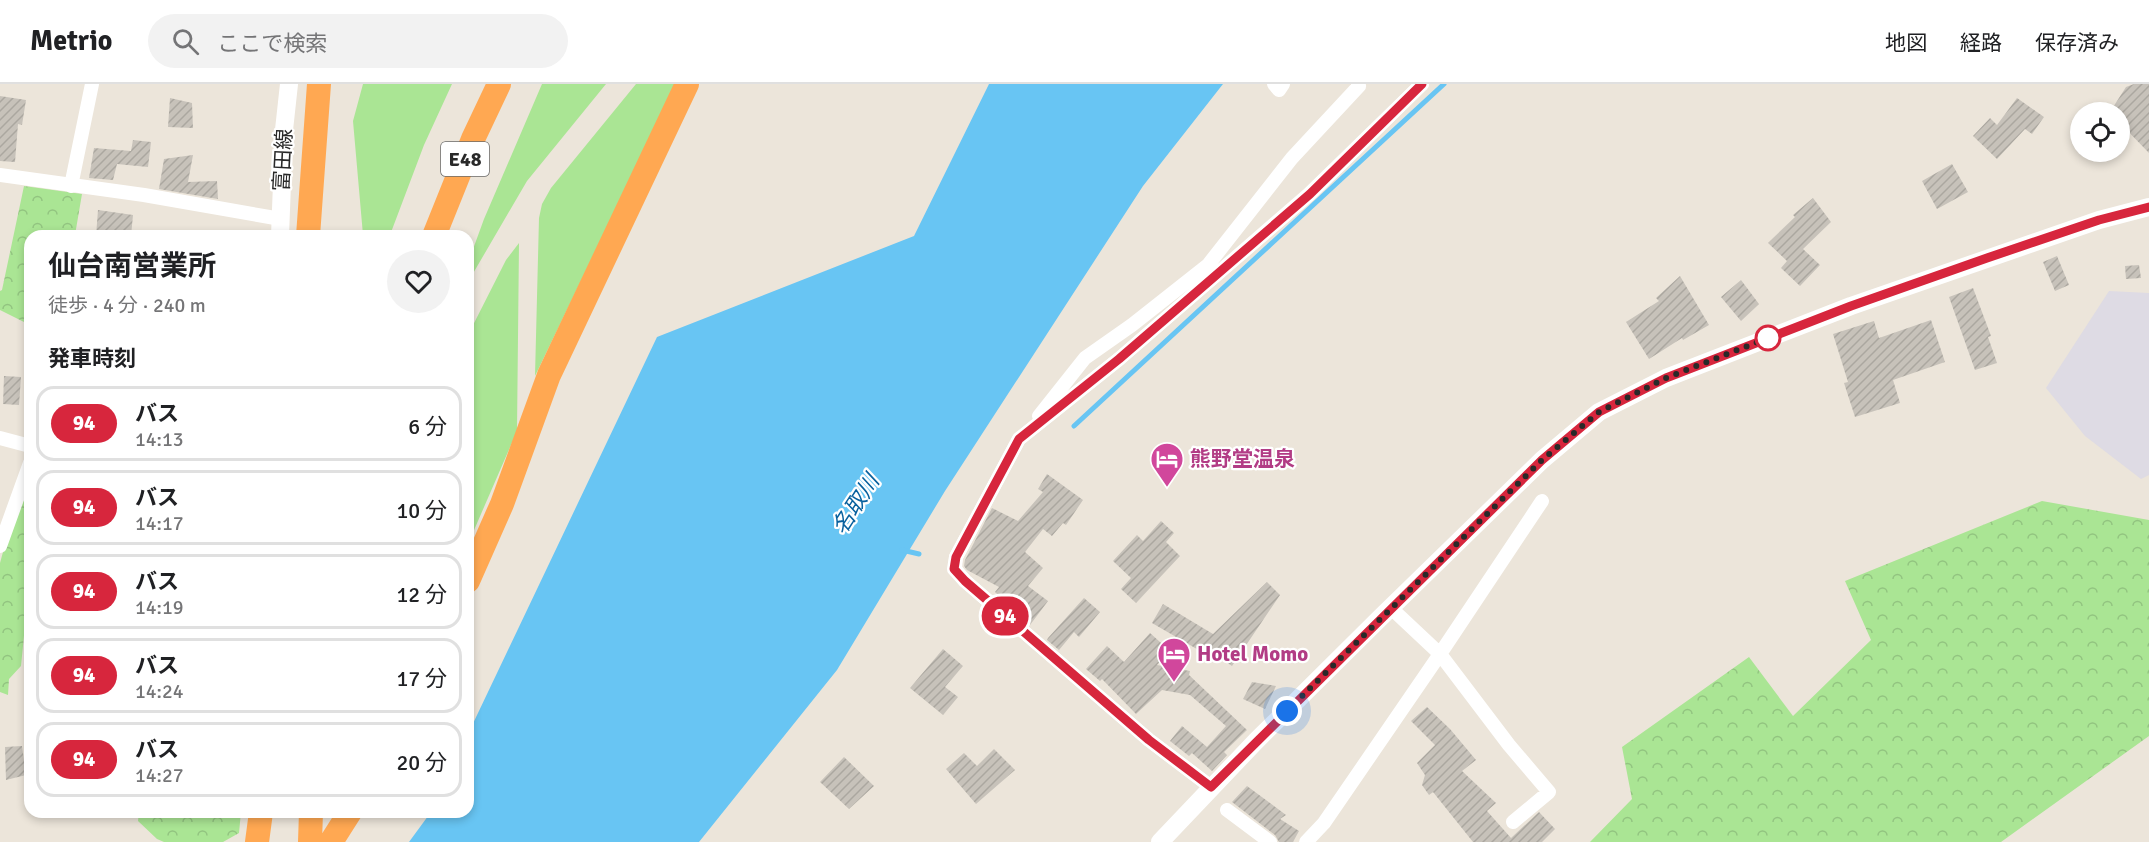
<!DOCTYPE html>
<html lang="ja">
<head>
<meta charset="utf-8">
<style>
	body { margin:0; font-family:Signika,"Noto Sans JP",sans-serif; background:#f2f2f2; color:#202124; height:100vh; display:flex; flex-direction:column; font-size:22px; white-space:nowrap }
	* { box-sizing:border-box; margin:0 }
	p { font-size:20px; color:#757577 }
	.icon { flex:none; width:33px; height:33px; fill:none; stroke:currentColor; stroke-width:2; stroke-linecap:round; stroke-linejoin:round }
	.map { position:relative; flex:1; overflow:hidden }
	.details { position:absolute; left:24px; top:146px; width:450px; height:588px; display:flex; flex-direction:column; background:#fff; border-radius:18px; box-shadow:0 3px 9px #0003 }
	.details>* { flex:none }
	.badge { padding:0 12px; border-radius:20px; font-size:21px; line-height:39px }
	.tools { position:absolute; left:2070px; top:18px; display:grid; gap:12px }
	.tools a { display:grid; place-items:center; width:60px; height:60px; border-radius:50%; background:#fff; box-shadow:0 3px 9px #0003; font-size:30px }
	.you { position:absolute; width:30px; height:30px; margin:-15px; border:4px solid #fff; border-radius:50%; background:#1a73e8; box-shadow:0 0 0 9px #1a73e833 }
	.map>.badge { position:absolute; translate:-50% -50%; box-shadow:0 0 0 3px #fff }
	h2 { padding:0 24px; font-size:22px; line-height:54px }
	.round { display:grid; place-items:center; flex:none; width:63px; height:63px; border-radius:32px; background:#f2f2f2 }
	.headline { display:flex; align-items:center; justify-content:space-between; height:102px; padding:0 24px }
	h1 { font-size:28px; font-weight:700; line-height:45px }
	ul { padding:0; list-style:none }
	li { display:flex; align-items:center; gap:18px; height:75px; margin:0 12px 9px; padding:0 12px; border:3px solid #e0e0e0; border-radius:18px }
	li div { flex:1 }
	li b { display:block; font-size:22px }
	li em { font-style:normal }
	li .badge { min-width:66px; font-weight:700; text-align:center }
	header { display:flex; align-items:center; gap:36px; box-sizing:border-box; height:84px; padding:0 30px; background:#fff; border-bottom:2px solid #e0e0e0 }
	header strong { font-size:28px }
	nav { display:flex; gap:33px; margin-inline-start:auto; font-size:21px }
	.search { width:420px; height:54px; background:#f2f2f2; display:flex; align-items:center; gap:15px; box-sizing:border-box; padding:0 21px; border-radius:33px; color:#757577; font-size:22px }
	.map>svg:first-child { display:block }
</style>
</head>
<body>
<header>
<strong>Metrio</strong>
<div class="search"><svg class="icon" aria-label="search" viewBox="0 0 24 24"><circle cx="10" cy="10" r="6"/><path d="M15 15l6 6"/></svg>ここで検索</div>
<nav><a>地図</a><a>経路</a><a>保存済み</a></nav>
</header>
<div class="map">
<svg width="2149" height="758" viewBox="0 0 2149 758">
	<defs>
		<pattern id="forest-crowns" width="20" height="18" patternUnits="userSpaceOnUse" patternTransform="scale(1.5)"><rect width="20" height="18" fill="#aae594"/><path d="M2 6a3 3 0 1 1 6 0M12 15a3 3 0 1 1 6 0" fill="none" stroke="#92c480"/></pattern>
		<pattern id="building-hatch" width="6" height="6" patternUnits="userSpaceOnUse" patternTransform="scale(1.5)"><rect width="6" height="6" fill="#c7c2ba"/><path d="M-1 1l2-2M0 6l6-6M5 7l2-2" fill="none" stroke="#aba7a0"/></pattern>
	</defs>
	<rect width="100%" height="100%" fill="#ece5da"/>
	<path fill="#dedbe4" d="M2109 207 2149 209V391L2141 395 2085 352 2046 304Z"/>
	<path fill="#aae594" d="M363 0H452L424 61 390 151H363L353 37Z
		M542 0H606L527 97 468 198V179L484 135Z
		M636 0H676L535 292 539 134 542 120 551 104Z
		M519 159 517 347 468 460V251L506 176Z"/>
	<path fill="url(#forest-crowns)" d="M24 102 82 110 75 151 30 152V241L0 226V207L2 206Z
		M30 395V509L28 511 21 582 9 595 8 611 0 608V479L10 442Z
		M2042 417 2149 436V652L2001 758H1590L1632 715 1622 663 1749 573 1793 632 1871 556 1845 497Z
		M139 728H241L239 749 223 758H164L157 755 138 737Z"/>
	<path fill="#68c5f3" d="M989 0H1223L1143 102 945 407 837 586 699 758H409L431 728H468V650L657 253 914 152Z"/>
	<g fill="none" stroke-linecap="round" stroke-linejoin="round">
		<path stroke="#68c5f3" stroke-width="5" d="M1074 342 1444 0
			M902 466 919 470"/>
	</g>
	<path fill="url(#building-hatch)" d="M2134 0H2149V69L2120 39V28H2110L2126 3Z
		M0 12 26 16 22 41 18 40 15 78 0 77Z
		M170 14 192 19 193 44 168 43Z
		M2017 14 2044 33 2032 50 2025 45 1997 75 1973 52 1990 34 1997 41Z
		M133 56 151 58 148 83 117 80 113 96 89 94 94 64 131 67Z
		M193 71 188 98 217 97 218 115 159 105 164 75Z
		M1952 80 1968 108 1937 125 1922 97Z
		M1813 114 1831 138 1803 165 1820 181 1800 202 1781 184 1787 177 1768 159 1795 133 1793 131Z
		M98 126 133 131 131 152H96Z
		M2057 172 2069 201 2055 207 2043 178Z
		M2139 181 2141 194 2126 195 2125 182Z
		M1680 192 1709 241 1683 256 1682 254 1649 275 1626 238 1659 217 1656 214Z
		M1741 196 1759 220 1741 237 1721 213Z
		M1973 204 1991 252 1988 253 1997 279 1975 286 1949 213Z
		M1931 236 1945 278 1893 296 1900 319 1855 333 1844 299 1848 298 1833 250 1874 237 1879 254Z
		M4 292 21 293 19 321 3 320Z
		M1047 390 1083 416 1066 441 1063 439 1052 452 1043 445 1025 468 1043 484 1028 502 1048 517 1030 541 995 508 999 503 967 486 964 482 965 476 992 424 1018 437 1043 408 1038 405Z
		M1161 437 1174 449 1166 458 1180 472 1136 519 1121 505 1131 494 1113 477 1137 451 1143 457Z
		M1267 498 1280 511 1232 582 1216 571 1214 575 1152 539 1163 520 1213 550Z
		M1084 514 1100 528 1079 553 1074 548 1059 566 1047 556 1048 554Z
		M1150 549 1170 567 1157 581 1190 587 1189 591 1247 646 1224 668 1227 671 1212 687 1192 669 1189 672 1170 657 1182 642 1207 663 1226 642 1190 611 1162 606 1136 630 1102 595 1100 597 1086 585 1107 562 1124 578Z
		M943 565 963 582 945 603 958 613 943 631 910 604Z
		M1252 598 1276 602 1265 625 1243 615Z
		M1427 623 1450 645 1476 676 1462 687 1496 719 1487 727 1511 754 1539 728 1555 745 1542 758H1473L1433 708 1429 711 1422 701 1425 691 1417 679 1435 661 1411 637Z
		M22 662 26 691 6 696 5 663Z
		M994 665 1015 686 976 720 946 685 964 669 977 682Z
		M844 673 874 702 849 725 820 698Z
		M1247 702 1286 731 1280 735 1299 747 1293 758H1279L1275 751 1232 718Z"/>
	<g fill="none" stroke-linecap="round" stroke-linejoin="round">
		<path stroke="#fff" stroke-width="14" d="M1274 0 1279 6 1283 0
			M0 91 144 111 281 135
			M71 102 92 0
			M1039 332 1085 274 1132 241 1208 181 1292 74 1359 2 1358 0
			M0 354 30 362
			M0 462 30 379
			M1391 524 1440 570 1542 417
			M1211 703 1149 656 965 497 955 485 956 473 1019 355 1119 275 1309 110 1422 0
			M1227 726 1270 758
			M1306 758 1324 739 1440 570 1509 661 1549 708 1513 738"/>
		<path stroke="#fff" stroke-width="18" d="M280 152 284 46 289 0
			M1160 758 1256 657 1380 534 1542 376 1599 328 1666 294 1851 222 2099 136 2149 123"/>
		<path stroke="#ffa852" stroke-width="24" d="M308 152 319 0
			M434 152 473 55 499 0
			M468 497 502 420 549 291 687 0
			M257 758 261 728
			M310 758 311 728
			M331 758 350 728"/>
	</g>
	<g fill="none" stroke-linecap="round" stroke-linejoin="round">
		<g stroke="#fff" stroke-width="14">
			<path id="line" d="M1422 0 1310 110 1119 275 1019 355 956 473 954 485 965 497 1149 656 1211 703 1542 376 1599 328 1666 294 1851 222 1987 174 2099 136 2149 123"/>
		</g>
		<use href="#line" stroke="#d7263d" stroke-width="9"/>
		<path stroke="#292929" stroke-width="6" stroke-dasharray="0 10.8" d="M1287 627 1542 376 1599 328 1666 294 1768 254"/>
	</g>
	<defs>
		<g id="hotel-pin" transform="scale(1.725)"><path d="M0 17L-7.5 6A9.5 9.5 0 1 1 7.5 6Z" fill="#d1479c" stroke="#fff"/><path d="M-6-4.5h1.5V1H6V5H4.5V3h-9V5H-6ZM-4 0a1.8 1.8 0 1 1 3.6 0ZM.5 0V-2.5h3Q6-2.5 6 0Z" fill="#fff"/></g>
	</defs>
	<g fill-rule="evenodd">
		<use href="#hotel-pin" x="1167" y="375"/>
		<use href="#hotel-pin" x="1174" y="570"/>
	</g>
	<circle fill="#fff" stroke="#d7263d" stroke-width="3" cx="1768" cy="254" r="12"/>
	<g text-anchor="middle" stroke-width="4.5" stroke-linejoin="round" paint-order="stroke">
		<rect fill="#fff" stroke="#696969" stroke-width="1.5" x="441" y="58" width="48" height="34" rx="4.5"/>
		<g font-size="20" font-weight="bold" fill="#292929">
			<text x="465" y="82">E48</text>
		</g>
		<g font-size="21" fill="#292929" stroke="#fff">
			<text transform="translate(283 76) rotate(-87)" y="7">富田線</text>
		</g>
		<g font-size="21" font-weight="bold" fill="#b23c85" stroke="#fff" text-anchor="start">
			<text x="1190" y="382">熊野堂温泉</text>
			<text x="1197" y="577">Hotel Momo</text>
		</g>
		<g font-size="22" font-style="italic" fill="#08619e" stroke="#fff">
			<text transform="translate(855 420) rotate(-57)" y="8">名取川</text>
		</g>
	</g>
</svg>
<div class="tools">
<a><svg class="icon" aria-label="locate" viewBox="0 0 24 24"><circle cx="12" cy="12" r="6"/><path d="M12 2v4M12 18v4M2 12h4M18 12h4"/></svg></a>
</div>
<div class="you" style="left:1287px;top:627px"></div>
<b class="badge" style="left:1005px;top:532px;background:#d7263d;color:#fff">94</b>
<section class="details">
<div class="headline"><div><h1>仙台南営業所</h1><p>徒歩 · 4 分 · 240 m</p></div><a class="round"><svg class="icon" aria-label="heart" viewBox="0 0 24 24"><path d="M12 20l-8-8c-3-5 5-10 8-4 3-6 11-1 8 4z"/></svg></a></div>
<h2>発車時刻</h2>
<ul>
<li><span class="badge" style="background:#d7263d;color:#fff">94</span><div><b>バス</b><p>14:13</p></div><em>6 分</em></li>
<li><span class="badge" style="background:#d7263d;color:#fff">94</span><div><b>バス</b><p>14:17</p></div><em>10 分</em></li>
<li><span class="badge" style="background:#d7263d;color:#fff">94</span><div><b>バス</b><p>14:19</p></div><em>12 分</em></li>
<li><span class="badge" style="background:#d7263d;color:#fff">94</span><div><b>バス</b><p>14:24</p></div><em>17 分</em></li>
<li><span class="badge" style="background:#d7263d;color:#fff">94</span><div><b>バス</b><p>14:27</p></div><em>20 分</em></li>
</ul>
</section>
</div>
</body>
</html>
